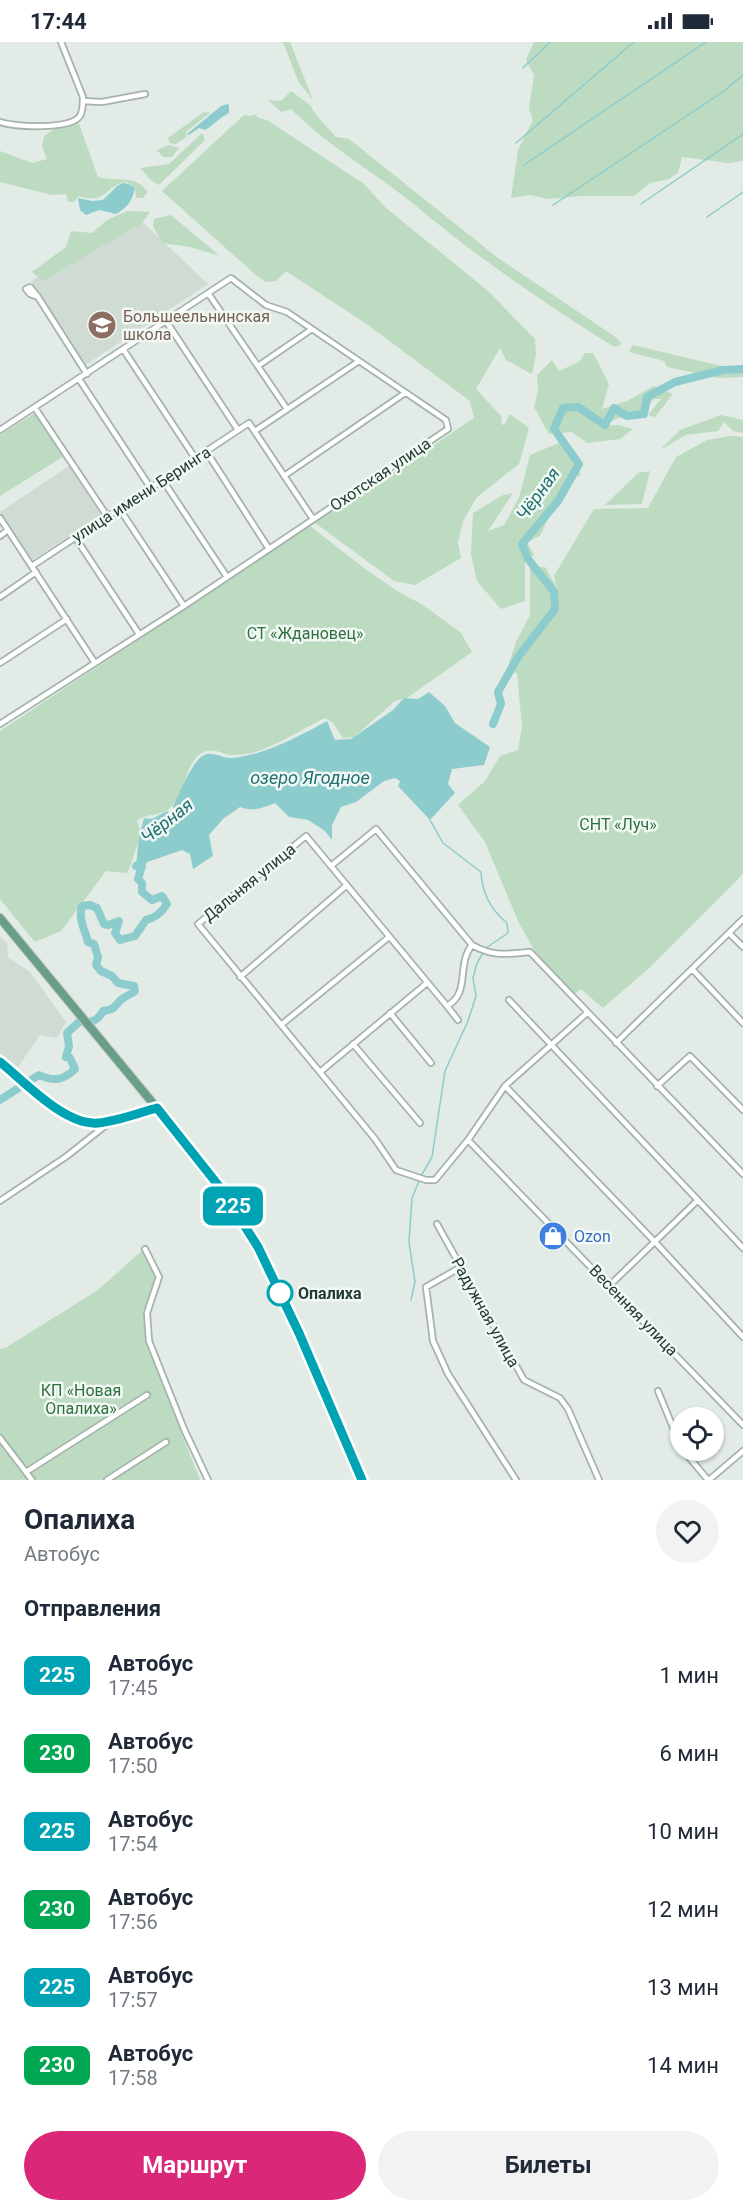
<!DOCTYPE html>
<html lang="ru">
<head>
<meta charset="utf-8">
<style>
	body { margin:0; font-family:Roboto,sans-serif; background:#f2f2f3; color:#1f2937; height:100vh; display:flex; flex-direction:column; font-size:22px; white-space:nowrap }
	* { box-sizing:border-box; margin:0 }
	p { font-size:20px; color:#747a83 }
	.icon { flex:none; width:33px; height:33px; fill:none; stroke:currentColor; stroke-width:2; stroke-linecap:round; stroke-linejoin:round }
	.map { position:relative; height:1438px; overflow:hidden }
	.details { display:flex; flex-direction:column; background:#fff; flex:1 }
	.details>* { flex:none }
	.badge { padding:0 12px; border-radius:9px; font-size:21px; line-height:39px }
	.tools { position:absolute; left:670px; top:1365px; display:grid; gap:12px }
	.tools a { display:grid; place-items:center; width:54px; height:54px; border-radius:50%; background:#fff; box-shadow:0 2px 4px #0004; font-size:30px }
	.map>.badge { position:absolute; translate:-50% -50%; box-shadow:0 0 0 3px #fff }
	h2 { padding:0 24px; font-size:22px; line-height:54px }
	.round { display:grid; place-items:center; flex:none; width:63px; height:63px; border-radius:32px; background:#f2f2f3 }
	.summary { display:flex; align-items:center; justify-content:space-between; height:102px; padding:0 24px }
	h1 { font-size:28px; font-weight:700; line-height:45px }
	.primary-button { display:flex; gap:12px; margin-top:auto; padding:12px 24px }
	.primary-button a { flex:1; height:69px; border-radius:36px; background:#db2777; color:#fff; font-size:24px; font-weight:700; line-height:69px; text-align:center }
	.primary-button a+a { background:#f2f2f3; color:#1f2937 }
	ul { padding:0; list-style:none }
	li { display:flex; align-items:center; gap:18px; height:78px; padding:0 24px }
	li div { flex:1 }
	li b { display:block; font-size:22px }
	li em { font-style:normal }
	li .badge { min-width:66px; font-weight:700; text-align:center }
	.status { display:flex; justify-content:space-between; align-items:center; height:42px; padding:0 30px; background:#fff; direction:ltr }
	.status svg { height:16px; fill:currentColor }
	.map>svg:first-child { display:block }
</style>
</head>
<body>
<div class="status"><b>17:44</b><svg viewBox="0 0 49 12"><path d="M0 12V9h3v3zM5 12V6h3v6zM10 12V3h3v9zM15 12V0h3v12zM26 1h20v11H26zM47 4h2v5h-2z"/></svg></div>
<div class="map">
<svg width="743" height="1438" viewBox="0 0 743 1438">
	<rect width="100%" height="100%" fill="#e2ebe6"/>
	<path fill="#d0dbd4" d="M136 174 208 242 84 324 31 239Z
		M69 424 101 473 31 519 0 470Z
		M0 894 7 901 8 915 30 930 66 980 57 996 40 993 18 1025 0 1011Z"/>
	<path fill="#bcdbc0" d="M283 0H290L313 58 298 39Z
		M534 0H743V119L728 121 682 115 678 131 669 137 650 141 634 154H582L548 157 531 153 511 156 518 108 533 78 529 67 534 33 526 18Z
		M291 49 310 63 316 73 336 95 349 97 498 216 614 294 622 302 614 305C566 275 520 244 474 210 451 193 429 174 406 156 367 126 326 102 291 67L281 70 268 58 281 59Z
		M204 70 210 71 187 89 186 95 176 102 170 101 168 96Z
		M254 72 259 76 267 78 364 142 386 166 487 248 535 297 536 312 532 332 506 318 500 306 476 347 502 375 501 382 504 383 510 372 529 386 519 422 477 455 463 479 458 501 461 516 415 543 394 539 314 480 349 460 474 376 470 359 368 283 286 229 276 239 266 240 257 234 162 149 244 73 251 74Z
		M78 79 98 135C116 140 135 132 148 150L143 156H136L135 146 127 140C106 141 107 164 79 154L74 160H68L66 152 52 153 0 140V109L32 121 47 117 42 104 44 94 56 86 72 83Z
		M202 91 205 98 159 143 152 139 140 126 169 122Z
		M169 103 179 106 172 115H163L157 108Z
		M127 169 150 170 142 181 43 239 32 230 66 205 71 189 92 191 107 178Z
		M171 173 220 214 190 205 162 201 153 184 154 177Z
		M633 303 725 325 743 323V335L720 336 667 325 664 319 629 310Z
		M585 311H593L609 342 602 367 627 359 654 344 673 352 655 375 648 373 661 357H654L636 377 619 376 599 384 618 383 633 387 620 397 587 401 572 390 549 392 534 365 538 349 537 333 552 318 559 329 579 320Z
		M37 370 64 414 0 454V393Z
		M721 373 743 378V391L733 389 724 380 718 389 686 393 660 408 680 388Z
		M731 394 743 395V832L648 927 603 966 581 947 574 952 537 913 518 879 485 800 458 763 485 739 500 714 518 708 522 685 517 631 506 630 516 600 530 573V526L545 525 557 546 554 534 594 467 648 466 676 415 707 398Z
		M566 398 581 433 565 441 540 494 527 500 534 513 525 519V559L501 567 477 539 471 512 473 471 503 453 513 451 488 489 504 483 519 456 530 413Z
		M650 429 642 462 605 463 638 431Z
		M310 484 364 526 397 549 423 563 461 591 472 610 407 656 395 659 354 695 343 696 333 681 325 676C306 685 274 705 255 710 248 712 239 713 232 713 223 712 213 706 205 709 185 718 186 748 173 763 164 775 147 770 137 779L142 794C134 807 134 818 127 831L106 829 61 889 35 900 0 857V689Z
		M145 1206 161 1235 143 1269 146 1302 200 1438H0V1307L7 1305 98 1248Z"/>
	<path fill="#8dcccd" d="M228 62 229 64V71C220 75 214 83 205 88L199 86 189 93 187 92 221 64Z
		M123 141 129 142 135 146C132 159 128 165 116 172L99 168 86 173 80 168 78 156 92 159 103 158 117 144Z
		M429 650 445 664 455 681 490 705 484 723 452 727 448 742 455 751 430 778 398 744 400 739 395 736 384 739 356 760 341 765 332 783V798L325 789 308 778 289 775 275 761C263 766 253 770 240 765L224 776 209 793 213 814 193 827 190 812 182 808 136 824 139 795 144 776 152 777 167 769 177 776 179 772 173 765C179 752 192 719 204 713 214 709 223 717 231 716 266 713 297 695 327 679L335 698 351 697 393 668 404 656 418 657Z"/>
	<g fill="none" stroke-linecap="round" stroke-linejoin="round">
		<path stroke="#8dcccd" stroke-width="1.5" d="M523 26 550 0
			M516 101 634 0
			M524 123 706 0
			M641 162 743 92
			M553 163 724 49 743 33
			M707 175 743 150
			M421 1134 432 1115 445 1029 468 979 476 954 473 936 477 921 486 906 508 891 507 881C491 868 482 851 481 830L443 801 430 778
			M411 1258 415 1240 409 1200 412 1156 419 1139"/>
		<path stroke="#8dcccd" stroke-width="8" d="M493 682 501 662 498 650 518 615 555 567 554 550 528 517 522 502 558 459 579 422 554 387 563 366 578 365 605 383 614 366 627 374 644 372 647 355 675 340 723 328 743 327
			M0 1058 39 1033C54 1040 64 1038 75 1027L70 1016 66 1015 69 1004 67 991 79 980C91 980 96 981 103 969 118 968 115 960 125 955 128 953 132 952 135 949L134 944 118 941 112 934 101 929 96 923 98 915 94 902 88 900C85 888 78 877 82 864L90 863 97 866 104 882 108 883 119 879 115 891 120 898 135 894 146 878C156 876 162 870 167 862L162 854 152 858 142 850V841L138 837 142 824H136L143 819"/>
		<g stroke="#a5b3ac" stroke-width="8">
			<path id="minor" d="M83 59 102 60 145 52
				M0 80C15 85 70 88 80 74 83 69 83 61 83 55L61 0
				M208 251 287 367
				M38 255 30 252 26 247 30 245 38 255 87 332
				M166 279 238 388
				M123 307 195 416
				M258 324 312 287
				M79 337 150 445
				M35 366 107 474
				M0 388 231 236 266 263 287 270 446 378 448 387 184 564 0 682
				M255 389 359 319
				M206 409 269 507
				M284 434 405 351
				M162 437 227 535
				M119 466 184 564
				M0 476 95 621
				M0 494 8 488
				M75 495 139 592
				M32 524 249 381 313 477
				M0 555 36 530
				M0 621 67 577
				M331 824 376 787 472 903
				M729 891 743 905
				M692 927 743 981
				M240 935 347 843
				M509 958 743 1206
				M447 964 458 978
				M390 971 431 1021
				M587 971 505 1044 468 1098 435 1138H426L396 1128 375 1097 198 882 306 794 447 964C471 951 456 922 472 903 494 915 506 912 530 910L743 1132
				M281 983 389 895
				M616 1001 743 877
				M353 1002 420 1081
				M320 1030 427 941
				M505 1044 655 1200 743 1295
				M657 1044 690 1014 743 1068
				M468 1098 743 1383
				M0 1159 67 1114 110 1080
				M437 1182 524 1338 560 1356 568 1367 599 1438
				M145 1207 159 1235 147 1271 149 1299 184 1387 208 1438
				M461 1225 426 1245 433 1299 448 1332 516 1438
				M610 1243 698 1158
				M658 1349 681 1405
				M0 1396 32 1438
				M683 1408 708 1438
				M26 1430 147 1353
				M107 1438 166 1400
				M709 1438 743 1409"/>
		</g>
		<g stroke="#a5b3ac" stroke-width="9">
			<path id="tertiary" d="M0 1020C25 1040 65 1084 98 1081 118 1079 138 1071 157 1066"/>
		</g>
		<g stroke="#c1c8c5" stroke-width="10">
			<path id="primary" d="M0 876 194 1111 232 1162 258 1205 293 1279 362 1438"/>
		</g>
		<use href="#minor" stroke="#fff" stroke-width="4.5"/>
		<use href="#tertiary" stroke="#fff" stroke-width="6"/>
		<use href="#primary" stroke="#699e89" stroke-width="8"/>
	</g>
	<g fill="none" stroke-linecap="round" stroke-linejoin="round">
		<g stroke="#fff" stroke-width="14">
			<path id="line" d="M0 1020C25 1040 65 1084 98 1081 118 1079 138 1071 157 1066L222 1148 258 1205 299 1291 362 1438"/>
		</g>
		<use href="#line" stroke="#00a3b4" stroke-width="9"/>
	</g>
	<defs>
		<g id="school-disc" transform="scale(1.5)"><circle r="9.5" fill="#8d6e63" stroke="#f2f8f4"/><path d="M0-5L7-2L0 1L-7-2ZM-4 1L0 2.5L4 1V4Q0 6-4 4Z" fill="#fff"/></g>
		<g id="shop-disc" transform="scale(1.5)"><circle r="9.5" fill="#3f7fe0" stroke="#f2f8f4"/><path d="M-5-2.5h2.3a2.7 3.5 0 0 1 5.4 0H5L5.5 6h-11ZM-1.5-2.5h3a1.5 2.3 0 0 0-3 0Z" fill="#fff"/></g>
	</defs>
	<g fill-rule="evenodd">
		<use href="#school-disc" x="102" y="283"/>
		<use href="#shop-disc" x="553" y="1194"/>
	</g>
	<circle fill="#fff" stroke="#00a3b4" stroke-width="3" cx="280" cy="1251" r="12"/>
	<g text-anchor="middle" stroke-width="5" stroke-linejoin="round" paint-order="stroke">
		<g font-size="16" fill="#785e54" stroke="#f2f8f4" text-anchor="start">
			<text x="123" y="280">Большеельнинская<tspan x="123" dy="18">школа</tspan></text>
		</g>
		<g font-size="16" fill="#233b31" stroke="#f2f8f4">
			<text transform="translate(380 432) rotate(-34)" y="6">Охотская улица</text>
			<text transform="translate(141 452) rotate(-33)" y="6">улица имени Беринга</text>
			<text transform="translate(249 840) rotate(-39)" y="6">Дальняя улица</text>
			<text transform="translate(634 1268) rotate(46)" y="6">Весенняя улица</text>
			<text transform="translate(486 1270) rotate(61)" y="6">Радужная улица</text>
		</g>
		<g font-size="16" fill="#2f703f" stroke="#f2f8f4">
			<text x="305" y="597">СТ «Ждановец»</text>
			<text x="618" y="788">СНТ «Луч»</text>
			<text x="81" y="1354">КП «Новая<tspan x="81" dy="18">Опалиха»</tspan></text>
		</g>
		<g font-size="16" fill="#366cbe" stroke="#f2f8f4" text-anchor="start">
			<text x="574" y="1200">Ozon</text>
		</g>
		<g font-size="16" font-weight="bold" fill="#233b31" stroke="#f2f8f4" text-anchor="start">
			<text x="298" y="1257">Опалиха</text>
		</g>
		<g font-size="18" font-style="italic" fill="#207174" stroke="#f2f8f4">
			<text transform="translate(538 452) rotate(-54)" y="6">Чёрная</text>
			<text x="310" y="742">озеро Ягодное</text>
			<text transform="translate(167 779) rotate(-38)" y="6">Чёрная</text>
		</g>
	</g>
</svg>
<div class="tools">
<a><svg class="icon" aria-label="locate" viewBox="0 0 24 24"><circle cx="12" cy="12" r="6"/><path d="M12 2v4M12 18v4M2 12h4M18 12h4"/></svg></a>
</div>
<b class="badge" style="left:233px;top:1164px;background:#00a3b4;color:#fff">225</b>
</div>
<section class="details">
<div class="summary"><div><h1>Опалиха</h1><p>Автобус</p></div><a class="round"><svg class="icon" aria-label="heart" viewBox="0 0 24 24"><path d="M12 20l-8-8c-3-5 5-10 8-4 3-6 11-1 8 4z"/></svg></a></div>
<h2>Отправления</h2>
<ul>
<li><span class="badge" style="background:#00a3b4;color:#fff">225</span><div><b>Автобус</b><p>17:45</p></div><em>1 мин</em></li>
<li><span class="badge" style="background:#00a651;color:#fff">230</span><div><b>Автобус</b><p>17:50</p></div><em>6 мин</em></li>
<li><span class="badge" style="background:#00a3b4;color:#fff">225</span><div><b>Автобус</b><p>17:54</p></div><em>10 мин</em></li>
<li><span class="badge" style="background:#00a651;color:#fff">230</span><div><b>Автобус</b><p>17:56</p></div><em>12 мин</em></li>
<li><span class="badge" style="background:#00a3b4;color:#fff">225</span><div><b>Автобус</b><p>17:57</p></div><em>13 мин</em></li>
<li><span class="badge" style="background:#00a651;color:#fff">230</span><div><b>Автобус</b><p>17:58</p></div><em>14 мин</em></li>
</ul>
<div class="primary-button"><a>Маршрут</a><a>Билеты</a></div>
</section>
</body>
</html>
